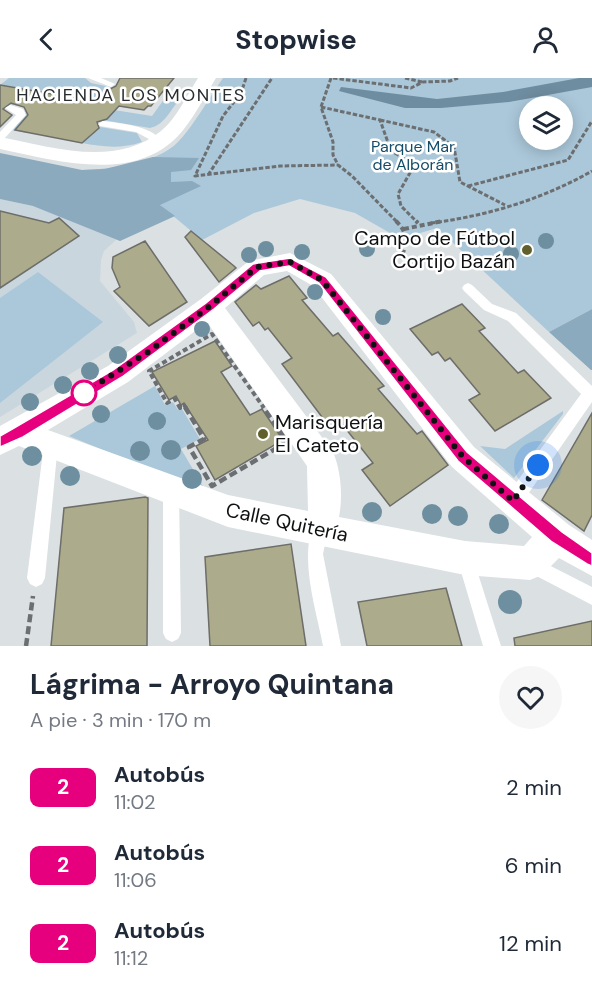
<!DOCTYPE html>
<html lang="es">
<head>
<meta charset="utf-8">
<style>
	body { margin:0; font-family:"DM Sans",sans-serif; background:#f6f6f7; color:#1f2937; height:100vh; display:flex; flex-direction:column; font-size:22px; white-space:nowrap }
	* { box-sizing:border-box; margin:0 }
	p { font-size:20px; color:#747a83 }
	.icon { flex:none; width:33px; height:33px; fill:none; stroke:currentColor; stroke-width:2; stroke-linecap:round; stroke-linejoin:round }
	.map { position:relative; height:568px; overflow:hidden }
	.sheet { display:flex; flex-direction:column; background:#fff; flex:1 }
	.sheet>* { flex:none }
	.badge { padding:0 12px; border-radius:9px; font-size:21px; line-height:39px }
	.tools { position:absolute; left:519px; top:18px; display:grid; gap:12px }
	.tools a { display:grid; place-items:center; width:54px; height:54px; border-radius:50%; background:#fff; box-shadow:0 3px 15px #0003; font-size:30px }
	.you { position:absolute; width:30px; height:30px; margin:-15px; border:4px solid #fff; border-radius:50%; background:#1a73e8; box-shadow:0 0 0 9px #1a73e833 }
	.map>.badge { position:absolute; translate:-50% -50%; box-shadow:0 0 0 3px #fff }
	.round { display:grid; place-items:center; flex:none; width:63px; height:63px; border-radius:32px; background:#f6f6f7 }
	.summary { display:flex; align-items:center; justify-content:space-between; height:102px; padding:0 30px }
	h1 { font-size:28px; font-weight:700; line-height:45px }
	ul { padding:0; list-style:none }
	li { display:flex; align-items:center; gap:18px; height:78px; padding:0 30px }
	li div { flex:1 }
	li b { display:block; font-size:22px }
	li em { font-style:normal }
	li .badge { min-width:66px; font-weight:700; text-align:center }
	header { display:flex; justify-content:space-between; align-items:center; height:78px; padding:0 30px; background:#fff; font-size:27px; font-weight:700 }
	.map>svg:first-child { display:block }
</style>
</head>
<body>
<header><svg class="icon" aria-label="back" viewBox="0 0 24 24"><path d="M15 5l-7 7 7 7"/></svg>Stopwise<svg class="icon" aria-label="person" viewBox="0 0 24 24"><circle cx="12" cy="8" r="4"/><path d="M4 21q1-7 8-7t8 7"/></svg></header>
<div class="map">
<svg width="592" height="568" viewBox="0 0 592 568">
	<rect width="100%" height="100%" fill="#dbe0e3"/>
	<path fill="#c9d6de" d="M0 121 33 128 175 138 120 163 117 161 104 173 101 182 100 203 134 244 137 255 0 339Z"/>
	<path fill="#abc8da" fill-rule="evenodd" d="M9 0H85L91 5 115 10 104 16 99 24 71 19 48 34 27 55 13 52 26 35 24 29 8 26 25 11 0 7Z
		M223 0H592V231L549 254 437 150 407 159H397L355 135 300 121 254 135 202 162 160 127 82 92C111 91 156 86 178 64 194 47 209 20 223 0ZM530 28H562V62H530Z
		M165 20 179 22C170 33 164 47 150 50L103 42 114 32 152 38Z
		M94 48 137 55 142 64C121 71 103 69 82 65L93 56Z
		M38 194 103 244 0 325V220Z
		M155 308 165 327 173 324 178 332 182 331 200 361 181 371 207 415 69 358Z
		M563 333V336L514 400 480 368 505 371Z"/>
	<path fill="#8baabd" d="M0 75 82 92 105 91 153 79 199 80 191 92 171 94V104L192 103 201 108 160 127 175 138 120 163 33 128 0 121Z
		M592 231V292H591L549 254Z"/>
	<path fill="#6f8da0" d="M579 0H592V9L509 24 441 30H405L339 13 341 9 437 21 503 14Z"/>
	<path fill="#acac8c" stroke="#6d6d69" stroke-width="1.5" d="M120 0H174L151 28H148L144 32 119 28 107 41 97 44 99 50 82 65 15 52 28 37 24 29 11 25 3 31 12 37 0 49V7L98 24 110 11 116 8Z
		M0 133 49 145 59 140 79 158 0 210Z
		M191 153 234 188 236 190 219 204 185 159Z
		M145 163 187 224 149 248 114 213 120 209 112 190 113 179Z
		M289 198 307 220 302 222 333 258 338 255 384 308 378 311 417 356 422 353 448 387 390 428 362 392 373 385 342 346 339 348 332 339 325 343 282 286 292 280 268 250 265 252 259 244 253 248 235 224 256 207 261 211Z
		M462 226 485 250 479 253 518 295 524 292 551 320 495 353 469 322 480 316 450 280 445 283 438 274 432 277 410 251Z
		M215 263 232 288 221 294 250 337 262 331 283 362 215 402 196 368 208 362 184 325 181 327 176 318 169 322 152 294Z
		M592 335V437L584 453 542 422Z
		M145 419 148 420 147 568H51L64 430Z
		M291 466 306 568H210L205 479Z
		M446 510 462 568H367L358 524Z
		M592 543V568H515L514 560Z"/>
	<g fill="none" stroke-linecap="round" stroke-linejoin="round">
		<path stroke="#6c6f71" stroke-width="3" stroke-dasharray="4.5 2" stroke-linecap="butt" d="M246 0 241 15 223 38 195 98 280 88 338 87
			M331 0 321 29 333 64V77L338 87 352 98 398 145
			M333 0 411 10 423 4 450 3 458 0
			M405 0 422 4
			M223 15 235 12 241 15
			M321 29 380 42 391 73 415 86 398 116 401 128 418 145
			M380 42 434 54 454 69 460 104 505 127
			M208 97 272 0
			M468 108 568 82 592 43
			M431 145C487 138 543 121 592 93"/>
		<path stroke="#6c6f71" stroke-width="4" stroke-dasharray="5 3" stroke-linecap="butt" d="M396 143C407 154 407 160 403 175
			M416 143 418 145
			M404 151 443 143
			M186 330 184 327 180 330 175 321 167 325 149 293 212 256 264 330"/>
		<path stroke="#6c6f71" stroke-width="4.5" stroke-dasharray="8 4" stroke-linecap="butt" d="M179 329H182
			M185 329 204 361 189 369 212 408 287 364 263 329
			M26 568 33 518"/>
		<path fill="#fff" fill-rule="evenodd" d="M88 0H101L115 6 111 9Z
			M10 27 23 31 26 37 3 62 0 63V54L16 37 5 30Z
			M103 43C124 46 148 47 163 63L158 66 136 54 100 48 98 46Z
			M468 205 472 207 492 226 516 235 592 308V324L519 429 513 431 507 429 505 423 507 417 581 316 508 243 484 232 464 213 462 210 464 207Z
			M51 359 56 361 58 366 45 500 42 506 36 509 30 506 27 500 44 366 46 361Z
			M171 403 177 406 179 411 181 555 178 561 172 564 166 561 163 555V411L165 406Z
			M320 443 326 445 328 451 323 476 341 568H323C316 531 299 481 314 445Z
			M465 472 471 474 473 480 501 568H483L457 480 459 474Z
			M531 478 592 509V527L525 492 523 486 525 480Z"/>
		<path fill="#fff" fill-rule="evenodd" d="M198 0H216C204 19 193 42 178 58 132 106 55 82 0 71V59C52 69 115 90 161 53 177 40 187 17 198 0Z
			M290 175 331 196 474 369 569 447 592 462V498L559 480 542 497 530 502 465 497 228 449 19 368 0 377V348L108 288 201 221 249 183ZM287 193 313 208 452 389 532 459 524 468 465 463 339 439C343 419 341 392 333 374L225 230 264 197ZM207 244 307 388 308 433 228 417 48 352 128 304Z"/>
	</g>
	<g fill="#6d8fa0">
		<circle cx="546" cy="163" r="8"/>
		<circle cx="266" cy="171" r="8"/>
		<circle cx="367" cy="171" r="8"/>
		<circle cx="302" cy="174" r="8"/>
		<circle cx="511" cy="176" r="8"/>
		<circle cx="249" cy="177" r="8"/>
		<circle cx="315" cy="214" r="8"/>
		<circle cx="383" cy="239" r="8"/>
		<circle cx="202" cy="251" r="8"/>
		<circle cx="118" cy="277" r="9"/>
		<circle cx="90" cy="293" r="9"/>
		<circle cx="63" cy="307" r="9"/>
		<circle cx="30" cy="324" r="9"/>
		<circle cx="101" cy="336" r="9"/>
		<circle cx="157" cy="343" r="9"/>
		<circle cx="171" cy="372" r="10"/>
		<circle cx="140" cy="373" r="10"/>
		<circle cx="32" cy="378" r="10"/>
		<circle cx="70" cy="398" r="10"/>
		<circle cx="192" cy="401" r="10"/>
		<circle cx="372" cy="434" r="10"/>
		<circle cx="432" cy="436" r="10"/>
		<circle cx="458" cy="438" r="10"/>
		<circle cx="499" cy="446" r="10"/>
		<circle cx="510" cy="524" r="12"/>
	</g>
	<path fill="#e6007e" stroke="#fff" stroke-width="1.5" d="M290 180 326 199 467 374 562 454 592 475V488L587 486 552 464 458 383 319 205 289 188 260 193 214 231 122 299 23 359 0 369V358L14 350 113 292 206 225 253 186Z"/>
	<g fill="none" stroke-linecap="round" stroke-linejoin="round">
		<path stroke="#0e1011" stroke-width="6" stroke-dasharray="0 10.8" d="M84 315 148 274 210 228 257 189 290 184 322 202 463 379 513 423 538 387"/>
	</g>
	<g fill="#61602c" stroke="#fff" stroke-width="2">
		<circle cx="527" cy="172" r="6"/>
		<circle cx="263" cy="356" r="6"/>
	</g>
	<circle fill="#fff" stroke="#e6007e" stroke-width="3" cx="84" cy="315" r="12"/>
	<g text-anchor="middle" stroke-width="5" stroke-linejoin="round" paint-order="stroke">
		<g font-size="16" fill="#134c69" stroke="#fff">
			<text x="413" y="74">Parque Mar<tspan x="413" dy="18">de Alborán</tspan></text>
		</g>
		<g font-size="18" letter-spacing="1.5" fill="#282c2e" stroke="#fff">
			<text x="131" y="23">HACIENDA LOS MONTES</text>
		</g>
		<g font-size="20" fill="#0e1011" stroke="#fff" text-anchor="end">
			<text x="515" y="167">Campo de Fútbol<tspan x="515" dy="23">Cortijo Bazán</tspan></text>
			<text x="275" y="351" text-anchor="start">Marisquería<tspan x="275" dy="23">El Cateto</tspan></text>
		</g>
		<g font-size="20" fill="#0e1011" stroke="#fff">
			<text transform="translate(287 444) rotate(12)" y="7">Calle Quitería</text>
		</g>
	</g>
</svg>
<div class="tools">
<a><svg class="icon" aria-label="layers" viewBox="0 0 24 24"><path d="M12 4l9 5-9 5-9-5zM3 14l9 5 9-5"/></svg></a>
</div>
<div class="you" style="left:538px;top:387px"></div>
</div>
<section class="sheet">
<div class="summary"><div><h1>Lágrima - Arroyo Quintana</h1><p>A pie · 3 min · 170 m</p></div><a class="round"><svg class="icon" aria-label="heart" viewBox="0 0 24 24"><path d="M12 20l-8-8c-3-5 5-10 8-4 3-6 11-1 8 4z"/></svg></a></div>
<ul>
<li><span class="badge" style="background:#e6007e;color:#fff">2</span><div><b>Autobús</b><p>11:02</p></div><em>2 min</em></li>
<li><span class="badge" style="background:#e6007e;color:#fff">2</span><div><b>Autobús</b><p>11:06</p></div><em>6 min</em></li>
<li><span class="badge" style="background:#e6007e;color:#fff">2</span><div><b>Autobús</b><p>11:12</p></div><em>12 min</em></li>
</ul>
</section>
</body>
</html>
